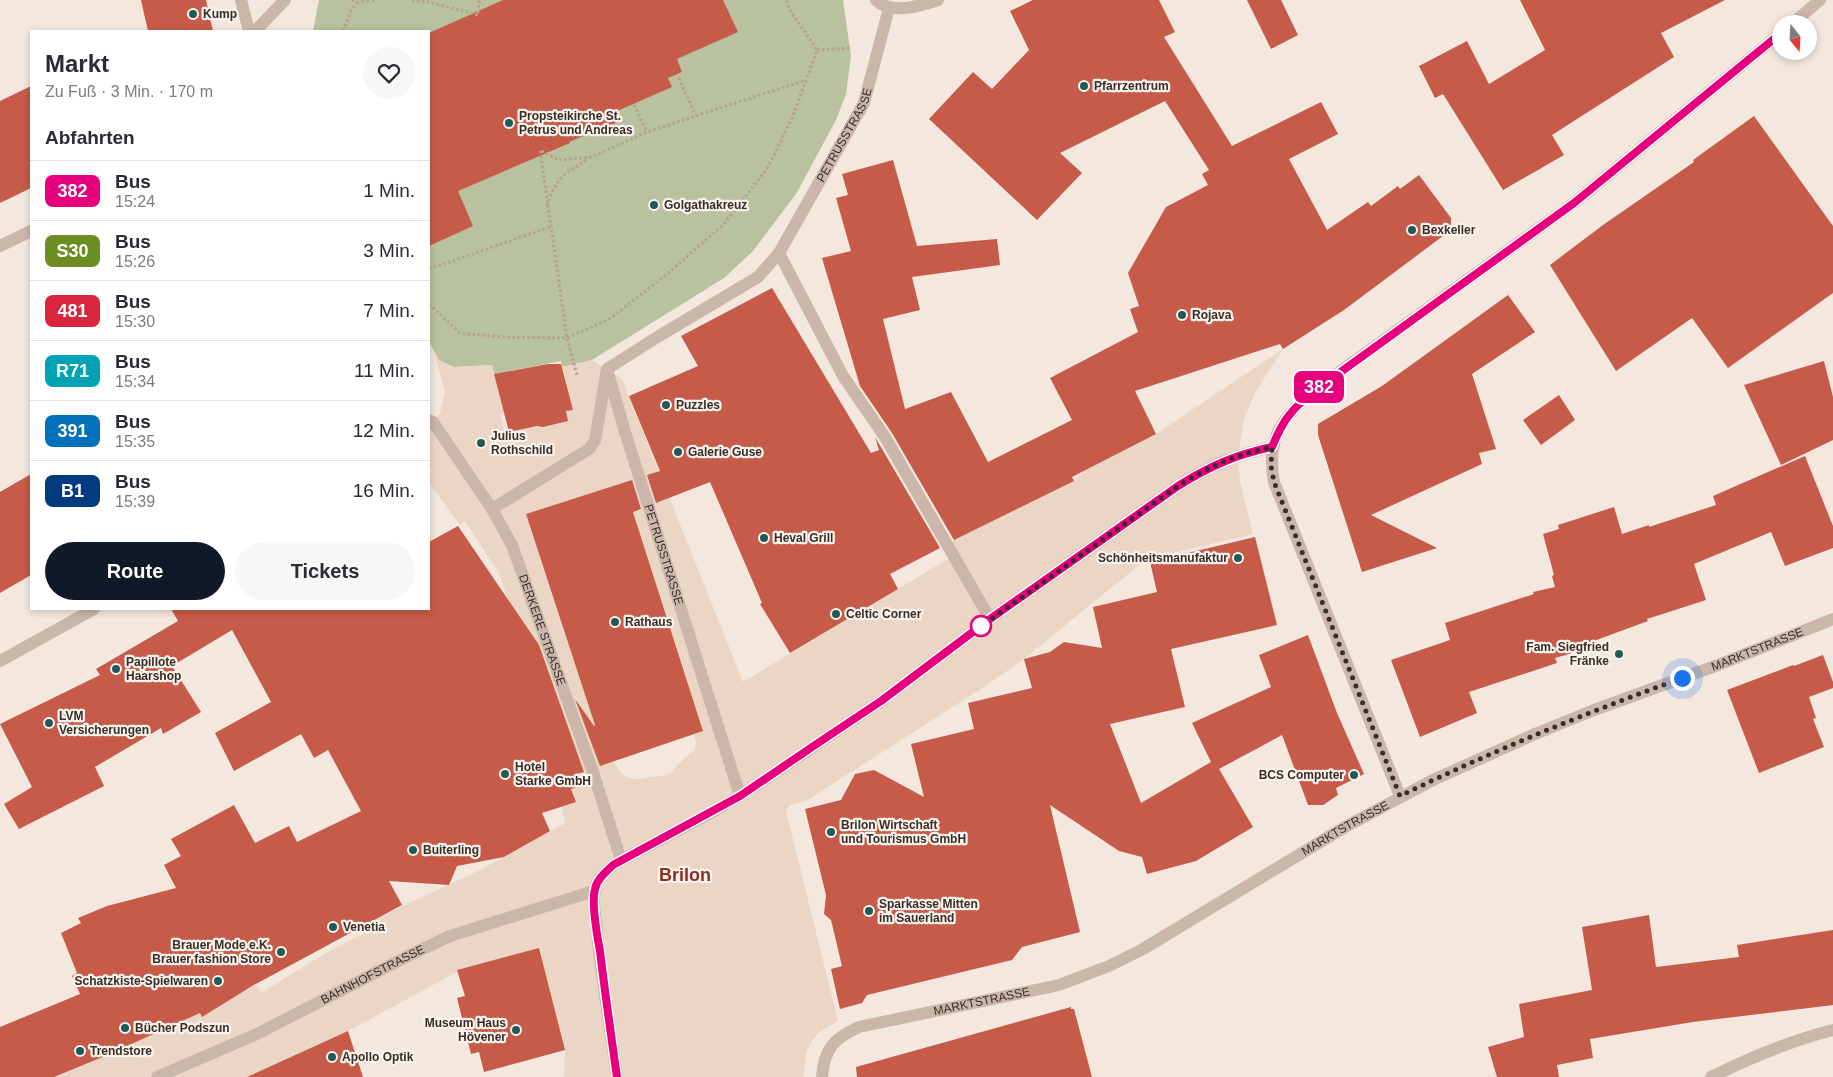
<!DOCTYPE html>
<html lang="de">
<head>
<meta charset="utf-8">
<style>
	body { margin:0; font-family:Arial,sans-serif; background:#f7f7f7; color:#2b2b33; height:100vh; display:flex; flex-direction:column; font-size:19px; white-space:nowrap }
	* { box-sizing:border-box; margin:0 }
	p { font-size:16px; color:#7c7c81 }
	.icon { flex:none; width:28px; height:28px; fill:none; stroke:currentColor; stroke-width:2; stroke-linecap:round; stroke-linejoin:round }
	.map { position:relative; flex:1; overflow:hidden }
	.panel { position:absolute; left:30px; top:30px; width:400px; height:580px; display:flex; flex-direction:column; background:#fff; border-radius:0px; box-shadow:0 2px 8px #0003 }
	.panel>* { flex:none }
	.badge { padding:0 10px; border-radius:8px; font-size:18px; line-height:32px }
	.needle { width:32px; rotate:162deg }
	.controls { position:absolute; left:1772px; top:15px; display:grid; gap:10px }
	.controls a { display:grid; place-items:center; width:45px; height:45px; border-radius:50%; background:#fff; box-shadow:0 2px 8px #0003; font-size:25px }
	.you { position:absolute; width:25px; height:25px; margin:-12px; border:4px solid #fff; border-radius:50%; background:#1a73e8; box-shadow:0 0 0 8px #1a73e833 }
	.map>.badge { position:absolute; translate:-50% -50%; box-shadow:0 0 0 2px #fff }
	h2 { padding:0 15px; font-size:19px; line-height:45px }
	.round { display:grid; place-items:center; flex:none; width:52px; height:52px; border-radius:26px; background:#f7f7f7 }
	.headline { display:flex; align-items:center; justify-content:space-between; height:85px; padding:0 15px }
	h1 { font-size:24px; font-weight:700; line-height:38px }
	.primary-button { display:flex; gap:10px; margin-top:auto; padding:10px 15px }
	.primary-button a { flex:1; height:58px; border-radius:30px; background:#111827; color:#fff; font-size:20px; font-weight:700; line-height:58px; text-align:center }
	.primary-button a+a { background:#f7f7f7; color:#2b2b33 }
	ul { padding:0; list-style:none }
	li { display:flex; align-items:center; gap:15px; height:60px; padding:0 15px; border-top:1px solid #e1e1e2 }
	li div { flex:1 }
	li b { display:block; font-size:19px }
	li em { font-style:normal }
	li .badge { min-width:55px; font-weight:700; text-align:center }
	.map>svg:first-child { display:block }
</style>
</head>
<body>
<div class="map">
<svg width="1833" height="1077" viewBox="0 0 1833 1077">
	<rect width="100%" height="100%" fill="#f3e7de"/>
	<path fill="#b9c29e" d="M319 0H843L851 56 846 94 836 120 796 194 753 251 724 278 592 360 562 367 561 361 494 374 492 365 454 367 446 364 439 360 429 342V31H313Z"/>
	<path fill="#ebd6c5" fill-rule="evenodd" d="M1283 349 1256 391 1244 419 1238 455 1240 481 1253 534 1156 557 1150 562 1149 557 1024 659 987 685 806 801 790 805 786 811 838 1021 822 1030 813 1039 807 1050 803 1077H564L565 1050 539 949 457 970V972L348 1031 246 1077H54L105 1056 200 1013 202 1016 252 986 255 985 261 993 324 954 378 926 375 919 480 870 565 823 562 807 576 801 571 789 580 786 536 683 499 573 465 521 460 525 429 483V472L432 471 429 465V430L440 413 445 392 434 352 439 360 454 367 492 365 504 412 500 414 505 433 537 426 543 427 568 421 566 411 573 410 562 367 592 360 622 379 743 682 948 559 953 540 1074 481 1085 470 1156 434ZM624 483 703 730 695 734V741H697L694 751 684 759 673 770 674 771 667 775 650 777 643 779H633L623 775 613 762 608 763 526 514Z"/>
	<path fill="#c65b49" d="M141 0H206L213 31H148Z
		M503 0H723L738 32 677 59 682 72 668 78 672 87 615 112 620 121 569 142 570 143 458 191 473 226 429 246V33Z
		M1033 0H1159L1175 32 1164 37 1232 146 1321 102 1338 134 1289 159 1327 230 1368 202 1371 206 1398 186 1400 189 1419 175 1451 218V230L1344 310 1283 349 1280 344 1135 391 1156 434 1072 477 1074 481 954 540 892 433 860 386 822 258 851 251 836 198 848 195 842 174 893 160 917 246 997 239 1000 265 912 277 920 310 883 319 905 409 951 392 988 462 1072 420 1050 378 1138 332 1130 309 1139 306 1128 273 1166 207 1208 185 1202 174 1209 170 1165 101 1060 153 1082 173 1037 220 929 119 973 72 992 89 1029 50 1010 11Z
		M1247 0H1281L1298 35 1271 49Z
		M1520 0H1725L1661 33 1674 57 1552 135 1564 155 1503 190 1443 94 1435 98 1419 66 1467 41 1489 84 1545 50Z
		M31 86V188L0 203V101Z
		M1754 116 1833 226V293L1728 368 1692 318 1616 371 1550 265 1603 225 1694 162 1693 160Z
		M772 288 871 453 879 450 875 437 940 548 890 574 898 589 790 653 760 604 762 603 710 482 656 503 647 475 660 471 629 396 698 366 681 336Z
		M1508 295 1535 332 1472 374 1496 449 1479 453 1482 464 1371 515 1437 548 1362 572 1318 435V424L1382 386Z
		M1824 361 1833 397V440L1781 465 1744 385Z
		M548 364H561L573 410 566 411 568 421 543 427 537 426 509 432 494 374Z
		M1559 395 1575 420 1541 445 1523 420Z
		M1805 456 1833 526V548L1785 566 1771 532 1694 564 1706 600 1647 619 1648 621 1572 649 1573 653 1555 658 1557 663 1469 692 1477 713 1420 737 1391 660 1450 640 1445 623 1534 594 1533 592 1555 587 1552 576 1554 575 1543 534 1559 529 1558 525 1614 507 1622 534 1649 525V527L1716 505 1713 496Z
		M31 474V575L0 593V492Z
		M632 480 641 509 633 512 703 731 600 766 575 699 594 726 595 725 526 514Z
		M458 526 539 645 584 772 576 774 580 786 571 789 576 802 542 813 550 831 504 857 457 866 449 885 389 881 402 905 252 986 202 1017 200 1013 105 1056 54 1077H0V1027L80 994 72 976 77 973 61 933 81 923 78 918 107 906 176 888 164 865 181 856 171 839 234 805 255 843 289 826 297 842 361 811 328 750 314 758 301 734 234 771 215 733 271 702 232 630 172 666 201 712 163 734 161 728 95 767 104 786 19 829 4 804 32 787 0 724 100 675 96 669 178 621 171 609H429V542Z
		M1255 537 1277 625 1171 649 1185 707 1110 724 1141 803 1211 762 1192 723 1271 687 1259 655 1308 635 1337 713 1364 774 1336 788 1338 795 1323 805H1308L1282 735 1219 769 1253 827 1196 861 1147 874 1142 857 1119 851 1050 805 1080 932 1022 947 1012 960 867 995 862 1003 840 1009 831 969 842 966 831 920 824 914 826 895 805 809 841 800 855 774 874 770 924 797 911 744 974 729 968 703 1032 688 1024 659 1050 652 1064 642 1102 648 1093 607 1157 592 1150 562Z
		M1823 655 1833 682V688L1809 697 1816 718 1813 719 1824 747 1759 773 1727 690 1793 665 1794 666Z
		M1649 915 1656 967 1739 957 1737 945 1833 930V1005L1693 1022 1590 1039 1593 1058 1557 1065 1559 1077H1497L1488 1047 1524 1037 1519 1004 1592 990 1582 927Z
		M539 948 565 1050 484 1072 479 1052 471 1054 457 998 465 996 457 970Z
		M1071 1007V1009H1074L1092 1077H857L856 1067Z
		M348 1031 363 1077H247Z"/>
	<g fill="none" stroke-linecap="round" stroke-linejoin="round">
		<path stroke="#b7a094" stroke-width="3" stroke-dasharray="2.5 2.5" stroke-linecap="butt" d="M352 0 358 2 376 0
			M412 0 428 2 478 15 479 0
			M343 31 351 11 359 0
			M817 50 850 48
			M679 78 696 116
			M634 105 647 132
			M547 206C556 178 565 172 589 159
			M429 269 550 227
			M429 304 460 333 503 337 567 338 611 318 666 275 724 224 767 169 793 116 817 50 790 10 786 0
			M577 375 567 338 540 150 559 160 592 157 647 132 806 80"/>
		<path stroke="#cbb6aa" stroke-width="12" d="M779 253 843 376 885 437 990 619"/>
		<g stroke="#cbb6aa" stroke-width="12">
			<path d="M241 0 249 31"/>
			<path d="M876 0C892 15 919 6 938 0"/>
			<path d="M1792 24 1820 0"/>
			<path d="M255 31 285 0"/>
			<path d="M0 246 31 231"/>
			<path id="s1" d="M608 373 625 432 740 796"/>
			<path id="s2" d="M429 420 433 422 492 509 512 545 594 775 621 860"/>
			<path id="s3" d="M492 509 589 449 595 441 607 369 659 336 758 277 779 253 864 103 889 8"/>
			<path d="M0 661 94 609"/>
			<path d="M1400 796 1274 482C1266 439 1281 419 1313 391L1574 203 1781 33"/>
			<path id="s4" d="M157 1077 257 1034 410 955 450 936 594 891"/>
			<path d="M617 1077C610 1029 602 980 597 932 596 919 592 902 595 889 597 879 606 872 613 865L716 810 755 786 881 701 990 619 1178 486C1211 465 1234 455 1272 447"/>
			<path id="s5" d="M822 1077C824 1049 834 1038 859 1027L1059 985 1109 966 1143 949 1345 827 1433 780 1535 734 1594 710 1718 665 1833 619"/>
			<path d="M1711 1077C1750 1058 1791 1040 1833 1030"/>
		</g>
	</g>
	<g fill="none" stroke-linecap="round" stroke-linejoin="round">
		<g stroke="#fff" stroke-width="11">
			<path id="line" d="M617 1077C611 1035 605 993 600 951 597 935 591 904 595 889 597 879 606 872 613 865L740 796 818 743 881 701 990 619 1178 486C1210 466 1235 455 1272 447 1283 420 1291 410 1313 392L1574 203 1781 33"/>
		</g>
		<use href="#line" stroke="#e6007e" stroke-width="8"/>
		<path stroke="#382d29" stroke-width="5" stroke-dasharray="0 9" d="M981 626 976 630 1178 486C1210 466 1235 455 1272 447L1271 466 1274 482 1400 796C1492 751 1586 713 1682 678"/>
	</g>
	<g fill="#1f5a58" stroke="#faf2eb" stroke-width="2">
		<circle cx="193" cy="14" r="5"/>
		<circle cx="1084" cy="86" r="5"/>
		<circle cx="509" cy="123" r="5"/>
		<circle cx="654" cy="205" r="5"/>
		<circle cx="1412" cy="230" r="5"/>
		<circle cx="1182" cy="315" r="5"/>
		<circle cx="666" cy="405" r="5"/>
		<circle cx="481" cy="443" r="5"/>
		<circle cx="678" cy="452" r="5"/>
		<circle cx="764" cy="538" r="5"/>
		<circle cx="1238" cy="558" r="5"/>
		<circle cx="836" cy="614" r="5"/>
		<circle cx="615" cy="622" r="5"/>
		<circle cx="1619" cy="654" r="5"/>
		<circle cx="116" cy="669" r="5"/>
		<circle cx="49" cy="723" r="5"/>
		<circle cx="505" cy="774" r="5"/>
		<circle cx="1354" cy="775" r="5"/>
		<circle cx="831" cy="832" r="5"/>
		<circle cx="413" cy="850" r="5"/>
		<circle cx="869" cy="911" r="5"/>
		<circle cx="333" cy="927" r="5"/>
		<circle cx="281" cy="952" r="5"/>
		<circle cx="218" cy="981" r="5"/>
		<circle cx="125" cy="1028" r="5"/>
		<circle cx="516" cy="1030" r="5"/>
		<circle cx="80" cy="1051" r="5"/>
		<circle cx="332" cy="1057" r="5"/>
	</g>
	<circle fill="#fff" stroke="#e6007e" stroke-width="2.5" cx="981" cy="626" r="10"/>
	<g text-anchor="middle" stroke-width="4.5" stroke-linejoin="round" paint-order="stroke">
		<g font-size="12" font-weight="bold" fill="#382d29" stroke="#faf2eb" text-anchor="start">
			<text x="203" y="18">Kump</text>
			<text x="1094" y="90">Pfarrzentrum</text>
			<text x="519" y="120">Propsteikirche St.<tspan x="519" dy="14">Petrus und Andreas</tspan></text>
			<text x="664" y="209">Golgathakreuz</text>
			<text x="1422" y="234">Bexkeller</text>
			<text x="1192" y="319">Rojava</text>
			<text x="676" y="409">Puzzles</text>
			<text x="491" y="440">Julius<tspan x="491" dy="14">Rothschild</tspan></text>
			<text x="688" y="456">Galerie Guse</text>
			<text x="774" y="542">Heval Grill</text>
			<text x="1228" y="562" text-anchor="end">Schönheitsmanufaktur</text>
			<text x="846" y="618">Celtic Corner</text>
			<text x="625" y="626">Rathaus</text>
			<text x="1609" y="651" text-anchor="end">Fam. Siegfried<tspan x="1609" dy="14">Fränke</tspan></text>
			<text x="126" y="666">Papillote<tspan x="126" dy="14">Haarshop</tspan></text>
			<text x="59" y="720">LVM<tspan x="59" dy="14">Versicherungen</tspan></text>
			<text x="515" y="771">Hotel<tspan x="515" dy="14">Starke GmbH</tspan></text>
			<text x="1344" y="779" text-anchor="end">BCS Computer</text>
			<text x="841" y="829">Brilon Wirtschaft<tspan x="841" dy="14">und Tourismus GmbH</tspan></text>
			<text x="423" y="854">Buiterling</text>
			<text x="879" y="908">Sparkasse Mitten<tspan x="879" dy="14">im Sauerland</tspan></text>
			<text x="343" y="931">Venetia</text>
			<text x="271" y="949" text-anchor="end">Brauer Mode e.K.<tspan x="271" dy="14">Brauer fashion Store</tspan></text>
			<text x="208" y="985" text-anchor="end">Schatzkiste-Spielwaren</text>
			<text x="506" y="1027" text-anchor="end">Museum Haus<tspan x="506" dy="14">Hövener</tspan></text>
			<text x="135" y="1032">Bücher Podszun</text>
			<text x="90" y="1055">Trendstore</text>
			<text x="342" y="1061">Apollo Optik</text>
		</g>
		<g font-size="12" fill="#382d29" stroke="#faf2eb">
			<text dy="4" stroke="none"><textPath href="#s3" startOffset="541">PETRUSSTRASSE</textPath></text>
			<text dy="4" stroke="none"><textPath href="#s1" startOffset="190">PETRUSSTRASSE</textPath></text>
			<text dy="4" stroke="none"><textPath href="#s2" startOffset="241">DERKERE STRASSE</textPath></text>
			<text dy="4" stroke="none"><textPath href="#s5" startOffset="1048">MARKTSTRASSE</textPath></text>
			<text dy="4" stroke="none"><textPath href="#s5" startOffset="598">MARKTSTRASSE</textPath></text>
			<text dy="4" stroke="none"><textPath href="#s4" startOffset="239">BAHNHOFSTRASSE</textPath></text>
			<text dy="4" stroke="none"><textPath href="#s5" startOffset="192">MARKTSTRASSE</textPath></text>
		</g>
		<g font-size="18" font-weight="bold" fill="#883122" stroke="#faf2eb">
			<text x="685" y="881">Brilon</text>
		</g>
	</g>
</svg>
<div class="controls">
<a><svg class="needle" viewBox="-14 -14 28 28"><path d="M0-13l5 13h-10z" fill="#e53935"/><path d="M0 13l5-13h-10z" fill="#7c7c81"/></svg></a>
</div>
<div class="you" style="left:1682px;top:678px"></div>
<b class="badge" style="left:1319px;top:387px;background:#e6007e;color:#fff">382</b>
<section class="panel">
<div class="headline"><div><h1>Markt</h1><p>Zu Fuß · 3 Min. · 170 m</p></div><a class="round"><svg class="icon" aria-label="heart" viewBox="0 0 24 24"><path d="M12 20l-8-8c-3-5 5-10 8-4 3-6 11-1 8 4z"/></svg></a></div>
<h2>Abfahrten</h2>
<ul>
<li><span class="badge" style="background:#e6007e;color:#fff">382</span><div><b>Bus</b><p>15:24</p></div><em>1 Min.</em></li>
<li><span class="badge" style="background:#6b8e23;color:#fff">S30</span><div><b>Bus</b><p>15:26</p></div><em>3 Min.</em></li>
<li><span class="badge" style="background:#d7263d;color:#fff">481</span><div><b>Bus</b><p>15:30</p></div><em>7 Min.</em></li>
<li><span class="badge" style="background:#00a3b4;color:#fff">R71</span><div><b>Bus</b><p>15:34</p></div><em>11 Min.</em></li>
<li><span class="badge" style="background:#0072bc;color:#fff">391</span><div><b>Bus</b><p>15:35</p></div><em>12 Min.</em></li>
<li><span class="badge" style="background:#003b80;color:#fff">B1</span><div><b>Bus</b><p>15:39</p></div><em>16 Min.</em></li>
</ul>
<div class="primary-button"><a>Route</a><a>Tickets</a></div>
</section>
</div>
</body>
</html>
